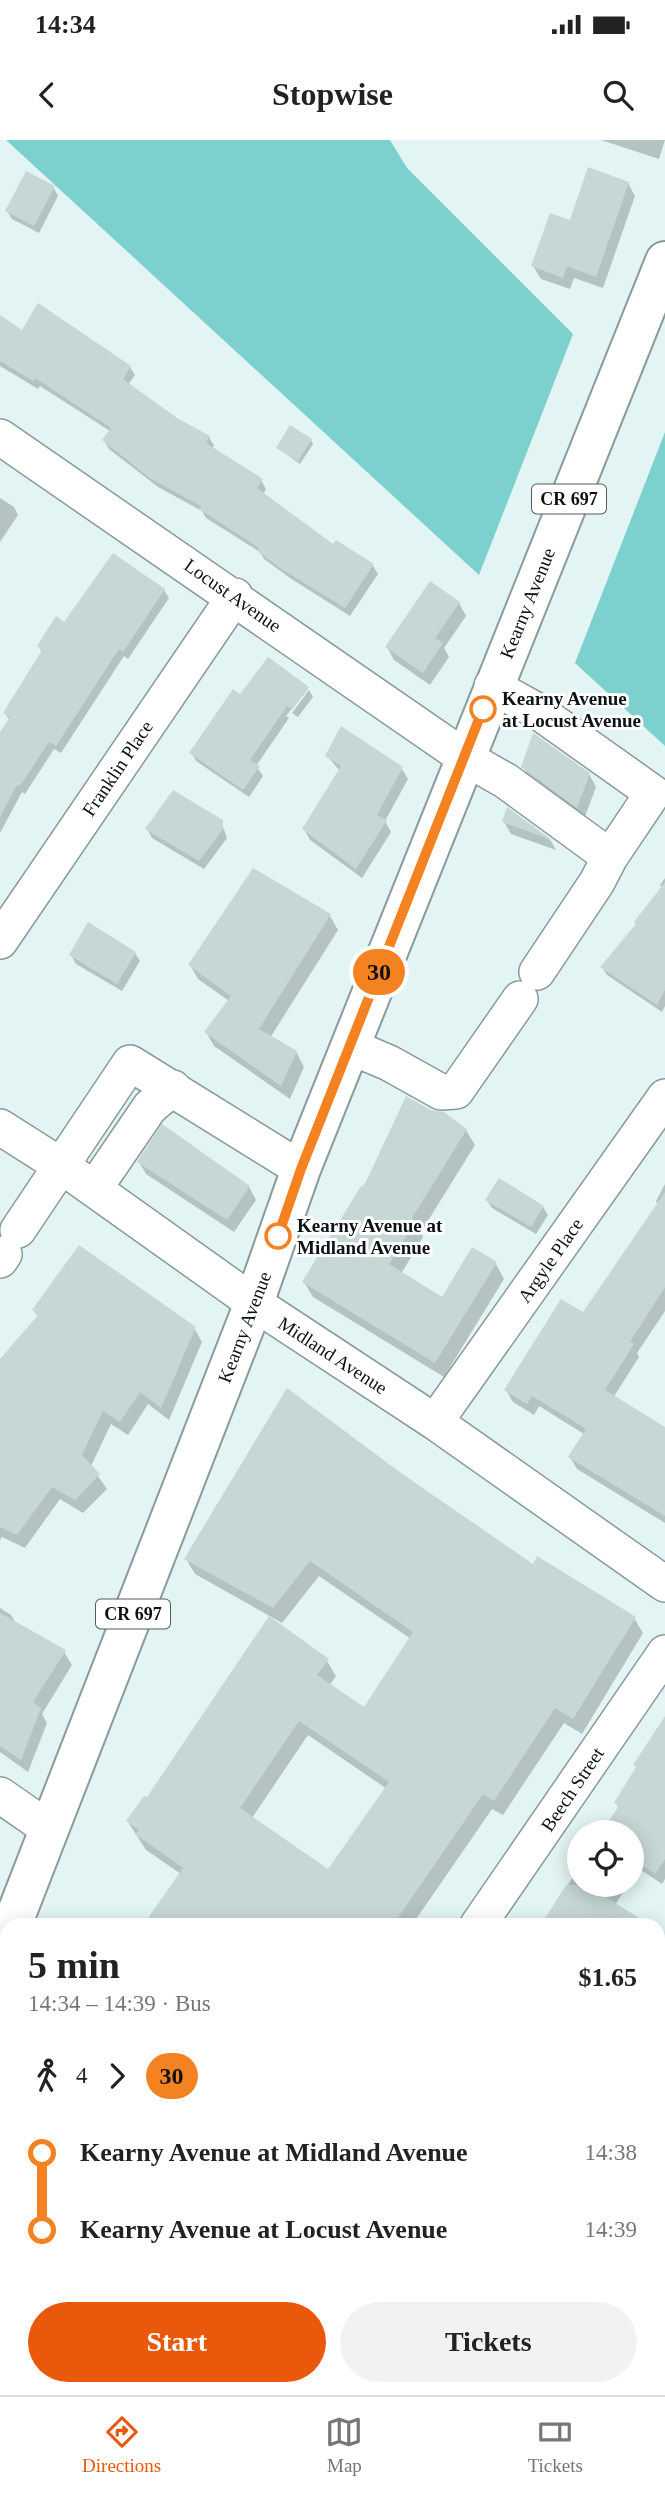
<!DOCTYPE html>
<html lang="en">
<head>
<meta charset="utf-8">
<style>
	body { margin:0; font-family:Georgia,serif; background:#f2f2f2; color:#222; height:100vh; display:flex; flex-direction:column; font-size:26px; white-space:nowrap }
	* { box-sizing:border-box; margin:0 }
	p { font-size:23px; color:#767676 }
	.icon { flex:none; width:38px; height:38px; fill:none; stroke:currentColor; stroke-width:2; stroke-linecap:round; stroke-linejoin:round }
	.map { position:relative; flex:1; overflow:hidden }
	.sheet { position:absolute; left:0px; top:1778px; width:665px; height:478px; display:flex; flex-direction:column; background:#fff; border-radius:21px 21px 0 0; box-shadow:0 4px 18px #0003 }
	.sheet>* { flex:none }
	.badge { padding:0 14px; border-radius:23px; font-size:24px; line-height:46px }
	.buttons { position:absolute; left:567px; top:1680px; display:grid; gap:14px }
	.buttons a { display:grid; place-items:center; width:77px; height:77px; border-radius:50%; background:#fff; box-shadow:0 4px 18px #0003; font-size:35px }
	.map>.badge { position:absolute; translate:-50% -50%; box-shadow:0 0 0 4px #fff }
	.legs { display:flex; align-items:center; gap:10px; height:77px; padding:0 28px; font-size:23px }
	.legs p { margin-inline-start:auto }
	.overview { display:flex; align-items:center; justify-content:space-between; height:119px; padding:0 28px }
	h1 { font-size:38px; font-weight:700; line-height:52px }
	.primary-button { display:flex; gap:14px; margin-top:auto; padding:14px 28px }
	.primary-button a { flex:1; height:80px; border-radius:42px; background:#ea580c; color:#fff; font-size:28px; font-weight:700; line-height:80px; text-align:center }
	.primary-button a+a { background:#f2f2f2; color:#222 }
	ul { padding:0 28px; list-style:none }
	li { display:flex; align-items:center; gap:24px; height:77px; font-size:26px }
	li i { display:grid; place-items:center; width:10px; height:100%; margin:0 9px; background:currentColor }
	li i::after { content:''; width:18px; height:18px; margin:-9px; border:5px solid; border-radius:50%; background:#fff }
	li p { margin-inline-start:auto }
	li:first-child i { background:linear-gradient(#0000 50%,currentColor 0) }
	li:last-child i { background:linear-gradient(currentColor 50%,#0000 0) }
	.status { display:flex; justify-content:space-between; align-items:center; height:49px; padding:0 35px; background:#fff; direction:ltr }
	.status svg { height:19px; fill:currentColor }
	header { display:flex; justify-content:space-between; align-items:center; height:91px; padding:0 28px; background:#fff; font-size:32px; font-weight:700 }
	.dock { display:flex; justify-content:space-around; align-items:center; height:98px; border-top:2px solid #e0e0e0; background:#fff; font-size:19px; color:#767676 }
	.dock a { display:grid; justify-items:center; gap:4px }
	.dock .selected { color:#ea580c }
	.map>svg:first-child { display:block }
</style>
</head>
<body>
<div class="status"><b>14:34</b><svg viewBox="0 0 49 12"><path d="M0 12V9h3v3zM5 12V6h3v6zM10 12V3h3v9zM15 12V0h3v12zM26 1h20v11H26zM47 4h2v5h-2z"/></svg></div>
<header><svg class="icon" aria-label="back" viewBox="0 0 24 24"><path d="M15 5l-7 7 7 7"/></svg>Stopwise<svg class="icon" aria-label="search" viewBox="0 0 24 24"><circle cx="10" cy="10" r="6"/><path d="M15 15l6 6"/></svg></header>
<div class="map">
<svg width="665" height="2255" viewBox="0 0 665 2255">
	<rect width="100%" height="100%" fill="#e2f4f3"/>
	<path fill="#7cd1ce" d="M6 0H390L407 28 573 194 479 435Z
		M665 292V606L575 523Z"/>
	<path fill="#0003" fill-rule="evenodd" d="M601 0H665L659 19Z
		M628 43 635 56 603 148 574 138 570 149 541 139 533 126 571 82Z
		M53 47 58 56 39 93 12 79 7 71Z
		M0 177 22 193 130 227 135 235 128 245 176 279 209 297 214 306 212 309 261 340 266 349 263 355 334 407 373 426 378 434 350 476 290 438 264 419 260 412 206 378 202 371 158 347 109 309 104 300 110 291 40 246 38 249 0 226Z
		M311 300 313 304 300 324 278 308Z
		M0 358 14 367 18 375 0 402Z
		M164 450 169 458 128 519 124 516 61 613 54 609 25 654 22 652 0 693V595L10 581 5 573 42 513 39 506 65 484Z
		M459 463 466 476 444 508 449 517 430 545 394 520 387 507Z
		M269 519 308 549 286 576 289 578 256 626 263 636 249 657 196 621 192 613Z
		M309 550 313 557 298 577 292 573Z
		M327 616 402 629 408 639 385 681 391 692 362 738 310 700 304 689 340 631Z
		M523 627 589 634 596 647 584 679 531 640Z
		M508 670 551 701 556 710 511 694 504 682Z
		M221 681 227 698 204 729 152 698 147 689Z
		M665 738V866L662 872 607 835 602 827 638 785 663 748 660 745Z
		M330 776 338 790 270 898 296 912 304 927 290 959 214 906 206 892 229 861 198 839 190 825Z
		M135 813 140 821 122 851 76 824 71 815Z
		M466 990 475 1005 421 1092 423 1097 401 1134 442 1159 496 1124 504 1139 444 1237 313 1157 304 1142 374 1029Z
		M139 1022 249 1047 256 1060 234 1092 146 1034Z
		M665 1044V1171L637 1213 639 1217 613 1258 665 1289V1383L577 1329 570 1317 584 1294 539 1266 534 1275 513 1262 506 1250 583 1175 658 1066 656 1061Z
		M487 1060 543 1067 548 1075 536 1094 492 1068Z
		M34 1170 194 1188 202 1202 169 1280 148 1264 128 1295 111 1284 91 1326 107 1349 83 1373 60 1359 25 1408 2 1397 0 1400V1222L38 1177Z
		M400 1334 534 1426 634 1478 643 1493 582 1594 564 1583 503 1675 492 1669 412 1785H145L181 1734 146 1710 128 1682 148 1659 327 1521 336 1536 329 1546 364 1570 411 1499 319 1436 282 1483 195 1434 186 1419ZM308 1595 387 1649 329 1731 252 1678Z
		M0 1468 11 1475 17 1486 64 1512 72 1525 42 1574 47 1583 28 1632 0 1612Z
		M665 1579V1739L662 1744 638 1728 632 1738V1692H603L619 1669 616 1663 637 1629 635 1626Z
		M579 1728V1745H628L615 1765 635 1785H541Z
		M665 1856V1998L661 1995 658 1999V1866Z
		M0 1993 7 1999V2061L0 2057Z
		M665 2177V2255H593L597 2249H658V2187Z
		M39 2249H111L114 2255H45Z
		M232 2249 238 2250 304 2249 300 2255H228Z
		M439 2249H497L493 2255H434Z"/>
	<path fill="#c6d7d6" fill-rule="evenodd" d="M588 27 629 42 596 137 567 126 563 138 531 126 550 73 570 80Z
		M26 31 55 46 34 86 5 71Z
		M38 163 131 226 123 239 177 278 210 296 206 303 263 339 257 348 333 404 336 400 374 424 345 468 283 430 257 411 259 408 199 369 201 366 151 339 102 300 111 288 35 238 33 241 0 221V175L22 190Z
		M290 285 312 299 298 321 276 308Z
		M113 413 165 449 123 512 119 509 56 606 49 602 20 646 17 645 0 677V592L10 577 3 573 42 510 37 506 56 476 64 482Z
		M430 441 460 462 435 498 443 503 423 533 385 507Z
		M268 517 309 547 292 570 287 566 250 620 260 626 243 650 189 613 233 549 240 554Z
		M341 586 403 627 377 675 387 680 356 729 302 689 341 626 325 616Z
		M533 593 590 633 577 668 521 627Z
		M173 650 223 680V689L199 721 145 689Z
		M507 667 552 700 502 682Z
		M253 728 331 774 259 889 297 911 281 946 204 892 231 856 188 825Z
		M665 742V850L657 865 600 827 636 784 634 782Z
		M88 782 136 812 117 844 69 815Z
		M406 956 431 970 444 972 467 989 412 1078 416 1081 389 1124 442 1157 472 1107 497 1122 435 1223 302 1142 361 1046 363 1048Z
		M162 984 250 1046 227 1080 137 1022Z
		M499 1038 544 1066 531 1087 485 1060Z
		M665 1052V1147L630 1202 634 1204 605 1250 665 1287V1376L568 1317 586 1289 532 1256 527 1264 504 1250 561 1159 583 1172Z
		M79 1105 196 1187 161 1268 140 1252 120 1282 103 1271 82 1315 100 1334 75 1360 52 1347 17 1395 0 1387V1219L38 1175 32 1170Z
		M287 1248 401 1333 533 1424 537 1416 636 1477 573 1579 555 1568 494 1661 483 1654 393 1785H143L183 1728 135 1694 139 1690 126 1681 144 1656 147 1657 269 1476 329 1519 317 1535 364 1567 413 1492 310 1421 273 1468 184 1419ZM299 1581 389 1642 328 1729 240 1668Z
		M0 1473 66 1510 33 1562 41 1568 21 1620 0 1606Z
		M665 1576V1719L655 1734 632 1719V1692H601L619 1666 614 1663 636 1627 633 1625Z
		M566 1745H614L606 1757 650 1785H541Z"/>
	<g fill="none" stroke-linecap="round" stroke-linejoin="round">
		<g stroke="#899a99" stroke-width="38">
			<path id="minor" d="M0 297 464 617 506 641 610 717 653 653 539 572 492 546
				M0 801 235 456
				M537 832 597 742 610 717
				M349 906 389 923 441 952 456 951 520 859
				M0 987 63 1027 254 1163 435 1282 665 1444
				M94 1049 150 967 173 948
				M18 1090 130 923 301 1029
				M0 1120 4 1114
				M435 1282 665 957
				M0 1655 49 1689
				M478 1785 665 1513
				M658 2093 665 2082
				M156 2255 160 2249
				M546 2255 550 2249"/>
		</g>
		<g stroke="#899a99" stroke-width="42">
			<path id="major" d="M12 1785 254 1163 301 1029 665 121"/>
		</g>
		<use href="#minor" stroke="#fff" stroke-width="35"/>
		<use href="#major" stroke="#fff" stroke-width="38"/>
	</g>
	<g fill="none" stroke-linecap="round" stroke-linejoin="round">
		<g stroke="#fff" stroke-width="16">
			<path id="line-1" d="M278 1096 301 1029 483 569"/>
		</g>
		<use href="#line-1" stroke="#f58220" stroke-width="10"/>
	</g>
	<g fill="#fff" stroke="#f58220" stroke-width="3.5">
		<circle cx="483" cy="569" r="12"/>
		<circle cx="278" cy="1096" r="12"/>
	</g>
	<g text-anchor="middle" stroke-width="6" stroke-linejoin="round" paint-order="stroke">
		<g fill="#fff" stroke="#565a5a" stroke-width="2">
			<rect x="532" y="344.5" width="74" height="29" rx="5"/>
			<rect x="96" y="1459.5" width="74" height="29" rx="5"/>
		</g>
		<g font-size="18" font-weight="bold" fill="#0d1313">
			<text x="569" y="365">CR 697</text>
			<text x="133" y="1480">CR 697</text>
		</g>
		<g font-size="19" fill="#0d1313" stroke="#fff">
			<text transform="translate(233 455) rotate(35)" y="7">Locust Avenue</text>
			<text transform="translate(527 463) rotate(-68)" y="7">Kearny Avenue</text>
			<text transform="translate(117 628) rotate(-56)" y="7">Franklin Place</text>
			<text transform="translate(550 1120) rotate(-55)" y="7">Argyle Place</text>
			<text transform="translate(244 1187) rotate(-69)" y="7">Kearny Avenue</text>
			<text transform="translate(333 1215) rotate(33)" y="7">Midland Avenue</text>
			<text transform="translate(572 1649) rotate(-56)" y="7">Beech Street</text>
		</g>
		<g font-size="19" font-weight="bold" fill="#0d1313" stroke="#fff" text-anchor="start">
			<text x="502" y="565">Kearny Avenue<tspan x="502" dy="22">at Locust Avenue</tspan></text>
			<text x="297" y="1092">Kearny Avenue at<tspan x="297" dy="22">Midland Avenue</tspan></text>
		</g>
	</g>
</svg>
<div class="buttons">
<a><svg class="icon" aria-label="locate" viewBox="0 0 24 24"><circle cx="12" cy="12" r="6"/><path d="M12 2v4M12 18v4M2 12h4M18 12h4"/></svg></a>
</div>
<b class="badge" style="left:379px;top:832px;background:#f58220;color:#111">30</b>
<section class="sheet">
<div class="overview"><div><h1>5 min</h1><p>14:34 – 14:39 · Bus</p></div><b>$1.65</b></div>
<div class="legs"><svg class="icon" aria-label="walk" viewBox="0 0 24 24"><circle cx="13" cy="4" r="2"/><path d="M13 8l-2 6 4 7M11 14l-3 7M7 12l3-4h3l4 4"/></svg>4<svg class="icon" aria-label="forward" viewBox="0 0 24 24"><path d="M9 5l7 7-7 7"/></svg><b class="badge" style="background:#f58220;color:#111">30</b></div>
<ul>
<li><i style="color:#f58220"></i><b>Kearny Avenue at Midland Avenue</b><p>14:38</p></li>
<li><i style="color:#f58220"></i><b>Kearny Avenue at Locust Avenue</b><p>14:39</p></li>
</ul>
<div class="primary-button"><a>Start</a><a>Tickets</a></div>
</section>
</div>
<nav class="dock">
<a class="selected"><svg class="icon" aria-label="directions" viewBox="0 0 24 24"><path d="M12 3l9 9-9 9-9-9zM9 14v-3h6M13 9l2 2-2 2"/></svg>Directions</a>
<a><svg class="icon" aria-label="map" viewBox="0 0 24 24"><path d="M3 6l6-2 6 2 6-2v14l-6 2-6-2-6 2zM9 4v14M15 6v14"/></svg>Map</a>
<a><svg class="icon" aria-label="tickets" viewBox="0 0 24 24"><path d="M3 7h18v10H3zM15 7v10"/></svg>Tickets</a>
</nav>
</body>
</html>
